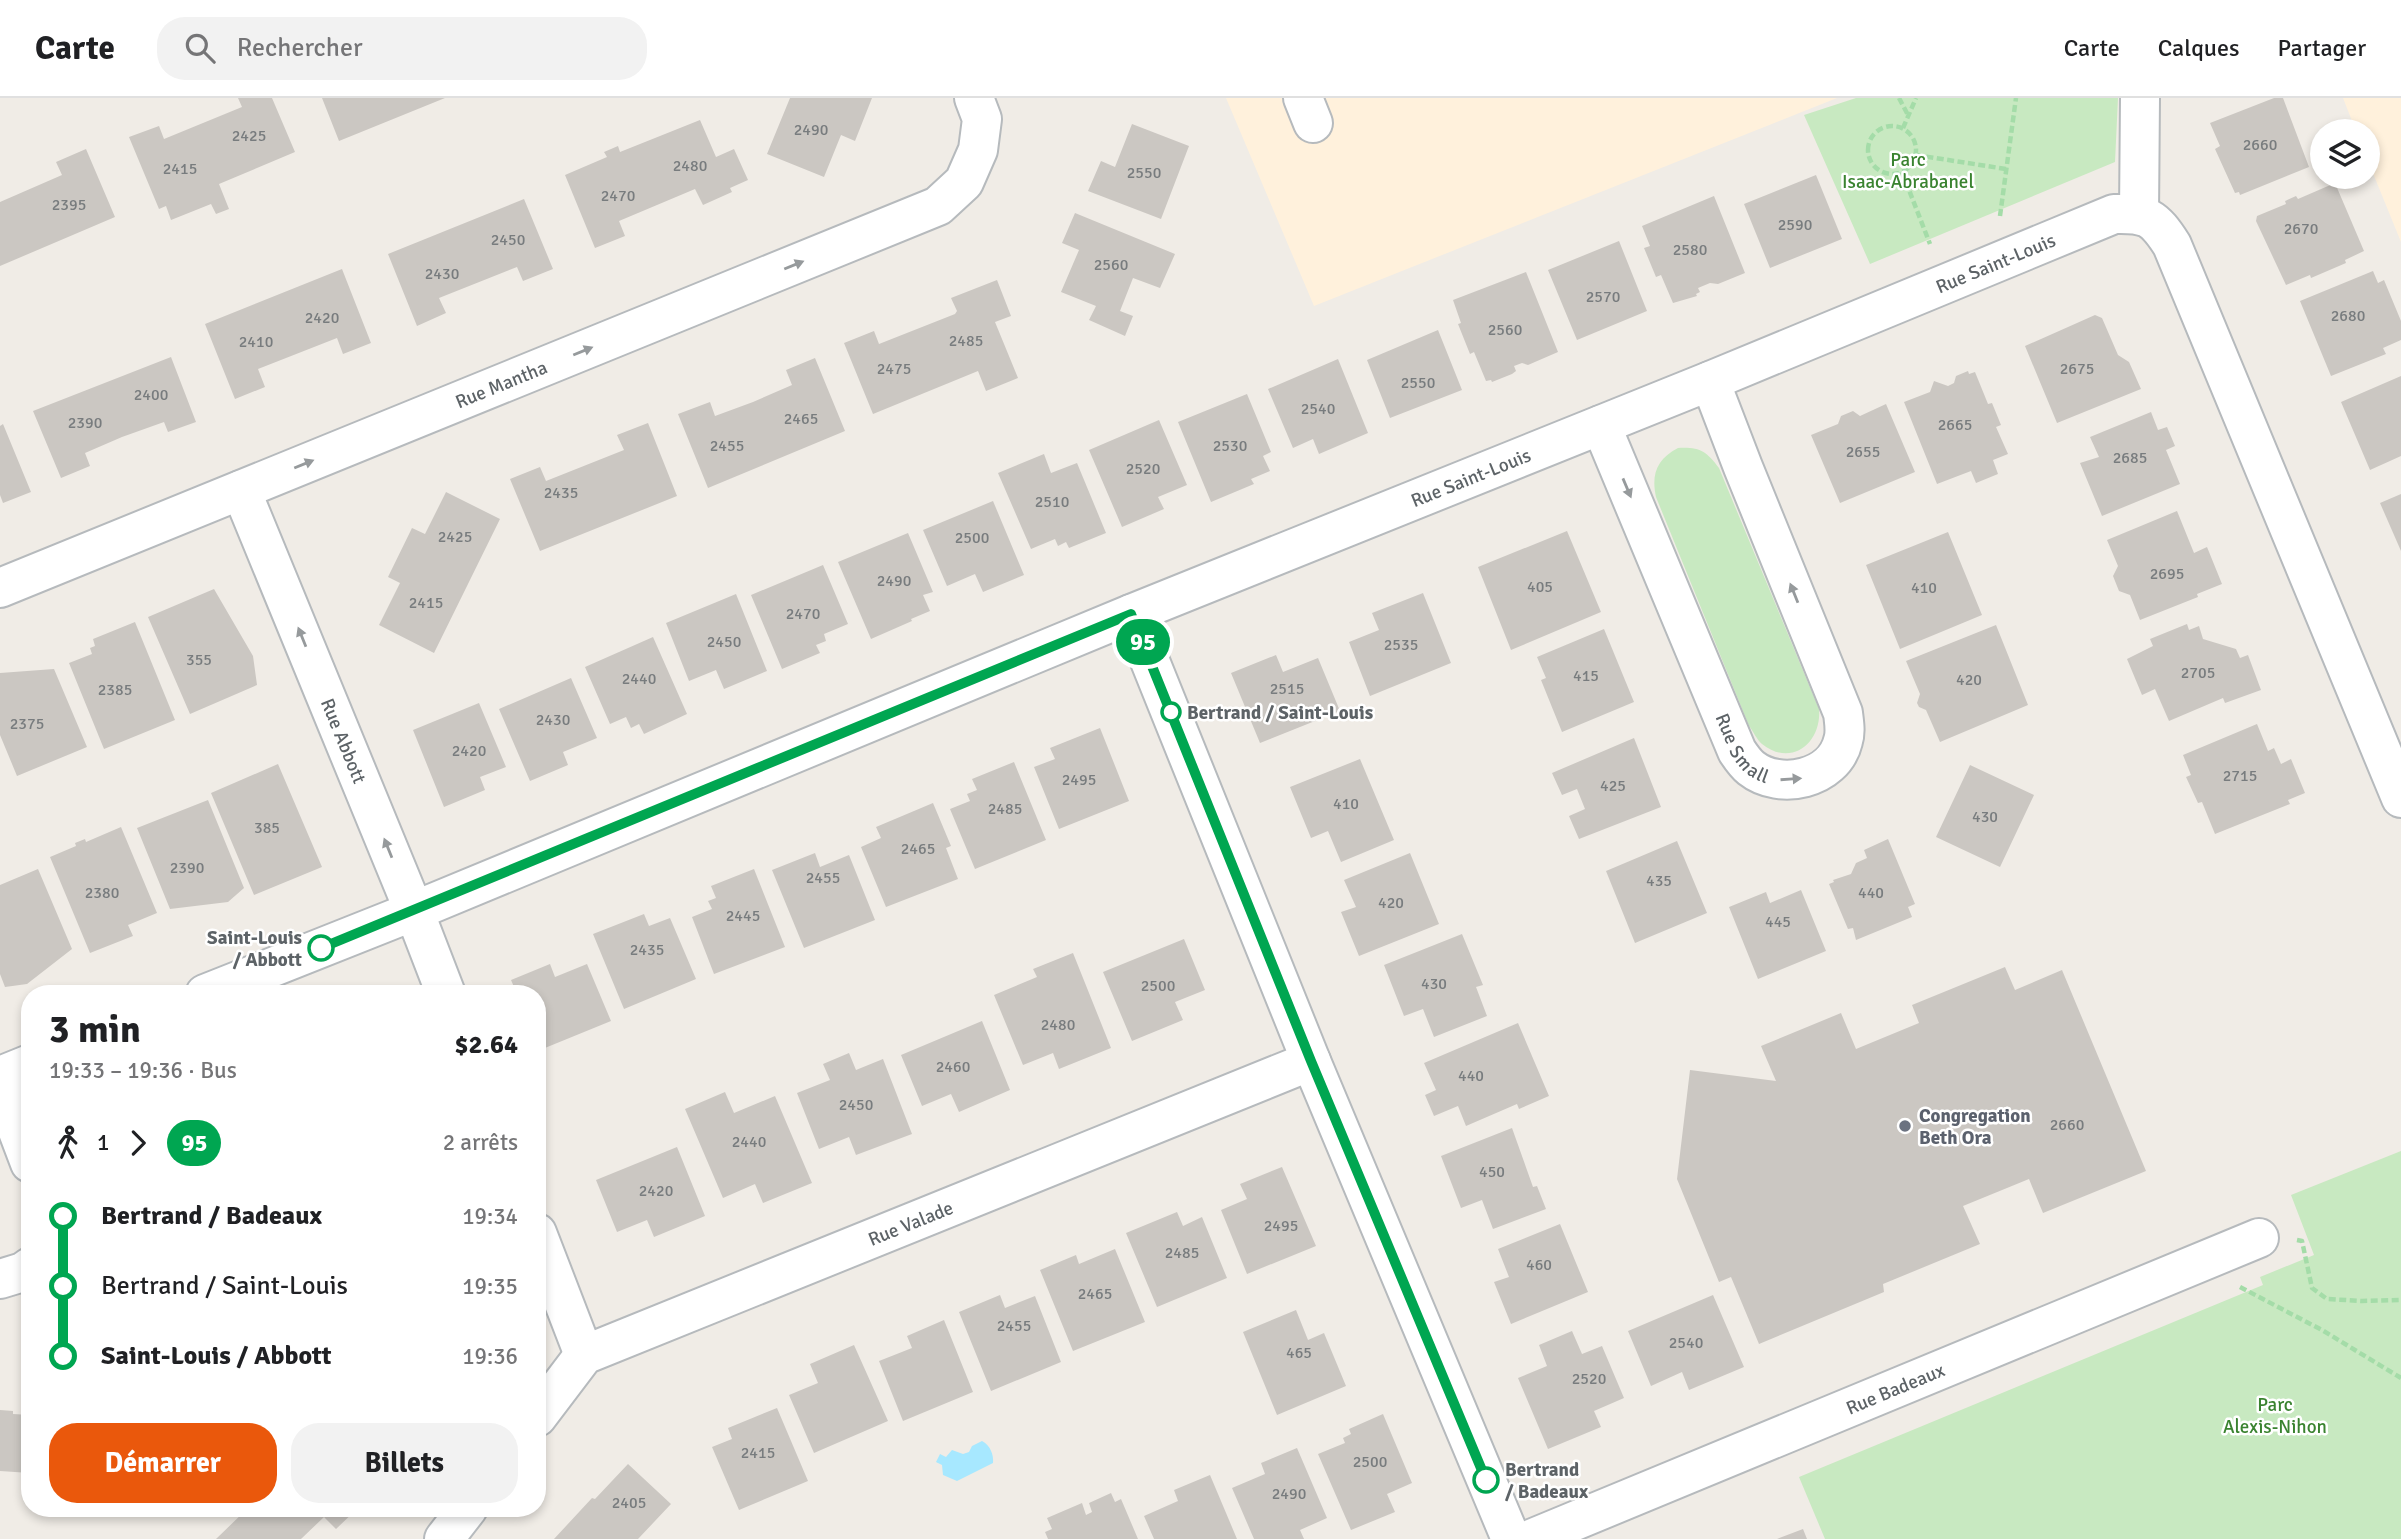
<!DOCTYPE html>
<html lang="fr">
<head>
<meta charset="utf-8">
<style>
	body { margin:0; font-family:Signika,sans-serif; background:#f2f2f2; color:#202124; height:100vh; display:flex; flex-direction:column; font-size:26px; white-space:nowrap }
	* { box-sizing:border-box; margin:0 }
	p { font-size:23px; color:#757577 }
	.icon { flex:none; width:38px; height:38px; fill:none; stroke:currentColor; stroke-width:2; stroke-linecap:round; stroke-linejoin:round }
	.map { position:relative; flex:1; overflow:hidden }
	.drawer { position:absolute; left:21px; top:887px; width:525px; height:532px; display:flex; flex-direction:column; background:#fff; border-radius:28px; box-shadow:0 4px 10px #0003 }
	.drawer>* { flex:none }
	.badge { padding:0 14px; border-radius:23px; font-size:24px; line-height:46px }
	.buttons { position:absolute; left:2310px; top:21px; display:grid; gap:14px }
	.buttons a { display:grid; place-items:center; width:70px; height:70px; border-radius:50%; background:#fff; box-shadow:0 4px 10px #0003; font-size:35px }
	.map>.badge { position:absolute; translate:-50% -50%; box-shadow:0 0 0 4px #fff }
	.legs { display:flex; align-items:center; gap:10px; height:77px; padding:0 28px; font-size:23px }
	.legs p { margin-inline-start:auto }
	.headline { display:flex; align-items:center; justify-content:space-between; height:119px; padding:0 28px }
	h1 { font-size:38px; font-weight:800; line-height:52px }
	.button { display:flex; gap:14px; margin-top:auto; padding:14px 28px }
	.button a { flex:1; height:80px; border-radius:28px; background:#ea580c; color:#fff; font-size:28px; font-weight:800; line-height:80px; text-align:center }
	.button a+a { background:#f2f2f2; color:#202124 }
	ul { padding:0 28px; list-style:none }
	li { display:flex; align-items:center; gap:24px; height:70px; font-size:26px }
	li i { display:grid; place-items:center; width:10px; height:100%; margin:0 9px; background:currentColor }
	li i::after { content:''; width:18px; height:18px; margin:-9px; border:5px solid; border-radius:50%; background:#fff }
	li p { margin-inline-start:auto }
	li:first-child i { background:linear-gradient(#0000 50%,currentColor 0) }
	li:last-child i { background:linear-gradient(currentColor 50%,#0000 0) }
	header { display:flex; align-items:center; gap:42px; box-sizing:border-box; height:98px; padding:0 35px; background:#fff; border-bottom:2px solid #e0e0e0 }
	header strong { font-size:33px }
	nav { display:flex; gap:38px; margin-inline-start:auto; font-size:24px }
	.search { width:490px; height:63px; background:#f2f2f2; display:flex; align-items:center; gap:18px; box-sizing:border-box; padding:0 24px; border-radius:28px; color:#757577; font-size:26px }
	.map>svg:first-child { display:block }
</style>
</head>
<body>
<header>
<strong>Carte</strong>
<div class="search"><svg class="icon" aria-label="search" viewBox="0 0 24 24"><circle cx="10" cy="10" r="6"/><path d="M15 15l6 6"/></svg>Rechercher</div>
<nav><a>Carte</a><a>Calques</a><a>Partager</a></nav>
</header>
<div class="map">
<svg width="2401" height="1441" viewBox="0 0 2401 1441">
	<rect width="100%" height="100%" fill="#f0ece6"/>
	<path fill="#fff1dc" d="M1226 0H1837L1314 208Z
		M2343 0H2401V144L2368 63V33H2356Z"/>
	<path fill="#c8e9c1" d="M1856 0H2118L2115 64 1870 166 1804 17Z
		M1678 350C1700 349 1706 353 1719 370L1819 611C1822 644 1792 670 1762 646 1757 642 1753 633 1749 628L1656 399C1651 376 1657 361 1678 350Z
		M2401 1053V1441H1825L1799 1379 2263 1187 2260 1179 2314 1157 2291 1097Z"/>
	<path fill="#a7e8ff" d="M982 1343C990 1347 994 1357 993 1365L957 1383 943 1377 942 1367 936 1364 940 1356 946 1359 952 1352 963 1356 969 1354 972 1348Z"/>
	<path fill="#cbc7c2" d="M238 0H272L295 54 219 86 229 111 216 116 211 106 171 122 166 108 159 111 129 39 159 28 164 41 242 9Z
		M322 0H445L339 43Z
		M790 0H872L855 43 841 37 824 79 767 56Z
		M2274 0H2283L2309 69 2240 97 2239 94 2235 95 2215 51 2220 48 2210 25Z
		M700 22 716 59 734 51 748 82 730 90 732 94 703 107 695 91 619 123 625 138 595 150 565 77 607 59 604 54 618 48 620 54Z
		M1132 26 1189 48 1161 121 1088 93 1101 63 1115 69Z
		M86 51 115 119 0 168V104L62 77 56 64Z
		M1816 77 1842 141 1770 170 1744 106Z
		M2335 85 2364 153 2345 162 2346 165 2311 180 2310 177 2286 187 2256 123 2257 118 2286 106 2285 103 2296 98 2298 101Z
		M1714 98 1745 175 1718 186 1710 185 1698 190 1700 194 1696 196 1697 198 1673 205 1661 177 1656 179 1644 150 1650 148 1642 128Z
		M524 101 553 171 523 183 517 169 439 200 446 215 417 228 388 156Z
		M1075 115 1175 156 1160 190 1133 180 1120 213 1133 218 1125 238 1089 222 1096 208 1061 194 1079 152 1062 145Z
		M1619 143 1647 213 1577 242 1548 172Z
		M342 171 371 245 343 256 337 240 258 271 265 289 235 301 205 226Z
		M2373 173 2378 185 2384 182 2401 223V242L2383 250 2386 256 2331 278 2300 203Z
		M1526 174 1558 254 1528 267 1522 265 1514 268 1516 273 1512 276 1492 284 1491 282 1486 283 1474 254 1470 256 1458 226 1461 225 1453 202Z
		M997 182 1011 218 995 224 1018 280 986 293 978 273 873 316 844 245 874 233 879 246 955 216 957 213 951 200Z
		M2095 217 2102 220 2118 257 2129 264 2141 291 2057 325 2025 248Z
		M1438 232 1462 292 1390 320 1367 262Z
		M171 259 196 324 168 334 164 324 122 339 85 355 90 368 61 380 33 313Z
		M815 260 845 333 708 390 678 316 710 304 715 318 753 304 792 287 786 272Z
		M1338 261 1368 335 1319 356 1313 341 1293 350 1268 291Z
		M1968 273 1969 276 1975 274 1988 306 1992 305 2001 327 1996 329 2008 356 1993 362 1998 376 1976 385 1971 373 1937 386 1904 304 1930 294 1934 283 1948 288 1954 285 1956 278Z
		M2401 278V358L2370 372 2341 304Z
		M1247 296 1271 354 1263 358 1270 373 1251 381 1254 386 1211 404 1178 324Z
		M1886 306 1915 374 1840 405 1811 337 1838 326 1841 318 1853 313 1860 318Z
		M2151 314 2158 332 2167 329 2175 348 2166 352 2180 386 2102 418 2080 365 2099 359 2090 339Z
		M1159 322 1187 387 1158 399 1164 411 1122 429 1089 352Z
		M648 325 677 398 540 453 510 381 540 369 546 383 624 352 617 337Z
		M3 326 31 394 3 405 0 397V328Z
		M1044 356 1051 375 1077 365 1106 435 1069 450 1066 444 1058 448 1055 441 1031 451 998 375Z
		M446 394 500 421 434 555 379 527 400 485 388 479 412 430 425 436Z
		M2401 396V453L2380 405Z
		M993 403 1024 477 983 494 975 476 947 488 923 432Z
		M2177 413 2194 455 2207 449 2222 486 2197 496 2198 499 2140 522 2130 497 2119 493 2113 478 2118 468 2107 442Z
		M1567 433 1601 514 1511 552 1478 469Z
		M1948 434 1982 517 1900 551 1866 467Z
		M908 435 933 494 923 497 930 513 911 521 912 523 871 541 838 464Z
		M823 467 848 526 824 536 826 543 816 547 820 555 782 571 751 497Z
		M214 491 253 558 257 587 190 616 148 519Z
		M1423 495 1451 565 1370 598 1349 544 1379 532 1372 515Z
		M736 496 767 573 724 591 716 572 689 583 666 525Z
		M135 524 175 622 104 651 69 565 92 556 90 550 95 548 93 541Z
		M2187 526 2189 532 2199 528 2203 541 2236 551 2240 560 2248 557 2261 592 2225 605 2223 600 2169 623 2155 591 2142 597 2127 561 2153 548 2150 541Z
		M1996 527 2028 607 1940 644 1926 612 1919 609 1917 605 1920 596 1906 563Z
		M1604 531 1634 604 1562 634 1541 582 1546 580 1537 559Z
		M653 539 687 616 644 636 639 626 631 630 626 619 610 626 585 569Z
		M1276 557 1283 574 1318 560 1340 613 1260 645 1231 575Z
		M54 571 87 649 17 678 0 637V575Z
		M571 580 597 640 563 654 568 667 530 683 499 611Z
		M479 605 506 669 480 679 485 692 444 709 413 632Z
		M2257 626 2268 653 2274 650 2281 666 2291 661 2305 695 2288 702 2290 706 2215 736 2202 704 2198 705 2186 679 2191 677 2183 657Z
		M1100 630 1129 703 1059 731 1034 669 1055 661 1050 650Z
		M1634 640 1661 709 1579 741 1569 718 1585 711 1577 691 1562 697 1552 675Z
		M1360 661 1394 742 1341 764 1328 733 1311 740 1290 689Z
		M1014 664 1046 742 975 771 950 711 970 703 967 696 977 692 972 681Z
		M278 666 322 769 254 797 211 695Z
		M1970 667 2034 697 2000 769 1936 739Z
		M208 702 244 790 228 804 170 811 137 730Z
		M933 705 951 748 946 750 958 781 886 809 861 749 881 740 876 729Z
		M121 729 157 815 128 827 133 838 90 855 50 759 76 748 75 745 85 741 86 744Z
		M1888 741 1915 806 1908 809 1912 819 1856 842 1853 830 1848 831 1829 786 1834 784 1833 782 1851 776 1856 765 1867 760 1864 752Z
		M1677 743 1707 815 1635 845 1606 773Z
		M815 755 820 769 849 757 875 822 804 850 772 772Z
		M1410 755 1439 826 1359 858 1341 814 1356 809 1344 782Z
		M38 771 72 851 27 886 5 889 0 876V787Z
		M754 771 785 849 714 876 692 819 712 811 708 803 716 800 711 788Z
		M1801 792 1826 853 1758 881 1729 809 1766 794 1770 805Z
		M644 816 649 828 670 820 696 881 624 911 593 836Z
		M1462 836 1483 887 1476 889 1487 918 1434 939 1423 911 1404 918 1384 867Z
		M1184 841 1205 892 1175 904 1183 922 1132 943 1103 874Z
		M1073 855 1111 950 1059 971 1053 955 1023 967 994 897 1037 879 1033 871Z
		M550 866 555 879 587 866 611 923 540 952 537 945V896H517L511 882Z
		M2005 869 2015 892 2062 872 2146 1073 2043 1115 2029 1081 1963 1108 1980 1146 1883 1186 1884 1194 1759 1246 1731 1179 1719 1184 1677 1081 1690 972 1776 983 1761 948 1841 915 1856 951 1919 925 1912 907Z
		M982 923 1010 992 959 1014 951 996 922 1008 901 957Z
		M1518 925 1549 998 1519 1011 1517 1006 1466 1028 1458 1008 1434 1018 1425 997 1436 992 1424 965Z
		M849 955 856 972 883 961 912 1036 856 1057 849 1039 819 1051 797 995 830 982 823 966Z
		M725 994 734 1015 775 998 812 1085 763 1105 755 1086 723 1100 685 1011Z
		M1512 1030 1533 1089 1537 1088 1546 1111 1493 1131 1482 1102 1461 1110 1441 1058Z
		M677 1049 705 1118 654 1139 647 1122 617 1134 596 1082Z
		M1282 1069 1316 1148 1247 1176 1221 1112 1247 1101 1240 1086Z
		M1177 1114 1183 1128 1202 1119 1227 1180 1157 1209 1126 1135Z
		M1560 1126 1588 1194 1511 1226 1494 1184 1509 1179 1498 1151Z
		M1115 1151 1145 1224 1073 1253 1040 1172 1076 1157 1079 1166Z
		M1000 1197 1005 1210 1035 1198 1061 1264 991 1293 959 1214Z
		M1713 1197 1744 1269 1689 1292 1682 1274 1651 1288 1628 1233Z
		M1296 1212 1308 1242 1324 1235 1346 1288 1277 1317 1243 1234Z
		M944 1222 973 1294 903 1323 879 1263 912 1250 907 1238Z
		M1572 1233 1582 1256 1602 1248 1624 1300 1594 1313 1601 1329 1548 1351 1518 1280 1547 1268 1539 1247Z
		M854 1247 888 1323 814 1355 789 1297 818 1285 810 1266Z
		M777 1310 808 1383 739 1412 712 1349 732 1341 728 1330Z
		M0 1312 13 1313V1316L30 1317V1375L0 1373Z
		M1383 1316 1412 1385 1387 1396 1395 1414 1351 1432 1318 1356 1345 1345 1343 1340 1351 1336 1349 1331Z
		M1297 1350 1327 1420 1300 1432 1304 1441H1254L1232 1390 1265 1376 1261 1365Z
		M628 1366 671 1406 638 1441H554L592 1400 595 1401Z
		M1210 1377 1237 1441H1154L1144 1418 1178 1403 1174 1392Z
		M1111 1395 1115 1404 1121 1401 1138 1441H1048L1045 1434 1052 1431 1047 1420 1082 1405 1086 1417 1092 1414 1089 1405Z
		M248 1410H358L336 1431 324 1419 301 1441H216Z
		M1803 1431 1807 1441H1777Z"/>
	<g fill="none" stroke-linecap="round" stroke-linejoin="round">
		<g stroke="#b6babd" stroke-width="42">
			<g id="minor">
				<path d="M1303 0 1313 25"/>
				<path d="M2139 116 2140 0"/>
				<path id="s1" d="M1601 327 1737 653C1741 659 1746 666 1751 670 1780 693 1834 681 1843 643 1846 634 1844 624 1843 615L1743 369 1710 283"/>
				<path id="s2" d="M241 392 414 813 446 896"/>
				<path id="s3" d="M0 490 938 108 964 84 978 52 982 21 974 0"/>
				<path d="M1131 516 1311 963 1511 1441"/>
				<path id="s4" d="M205 896 414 813 1131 516 1710 283 2114 116C2147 115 2154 119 2172 147L2401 700"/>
				<path d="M0 978 30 966"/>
				<path d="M0 986 30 1065"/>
				<path d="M537 1135 584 1257"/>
				<path d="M0 1181 23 1174 30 1169"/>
				<path id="s5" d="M537 1319 584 1257 1311 963"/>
				<path d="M444 1441 468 1410"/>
				<path id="s6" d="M1531 1441 2259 1140"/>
			</g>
		</g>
		<path stroke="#a4dca8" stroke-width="4.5" stroke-dasharray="7 3.5" stroke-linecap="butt" d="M1899 0 1908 17
			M1868 52a24 24 0 1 1 48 0a24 24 0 1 1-48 0Z
			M1903 30 1916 0
			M1916 57 2006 71
			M1902 74 1930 146
			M2000 118 2016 0
			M2297 1142 2302 1143 2312 1190 2327 1201 2362 1203 2401 1202
			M2240 1189 2322 1232 2401 1280"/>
		<use href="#minor" stroke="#fff" stroke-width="38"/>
	</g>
	<defs><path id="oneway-solid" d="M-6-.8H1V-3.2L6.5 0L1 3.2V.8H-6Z" transform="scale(1.75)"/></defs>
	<g fill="#969a9c">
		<use href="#oneway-solid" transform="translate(794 167) rotate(-22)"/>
		<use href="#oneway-solid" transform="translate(583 253) rotate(-22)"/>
		<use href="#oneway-solid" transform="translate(304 366) rotate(-22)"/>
		<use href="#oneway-solid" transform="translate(1627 390) rotate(67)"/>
		<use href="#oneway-solid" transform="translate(1794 495) rotate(-112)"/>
		<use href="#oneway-solid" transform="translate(302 539) rotate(-112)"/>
		<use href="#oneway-solid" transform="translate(1791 681) rotate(-4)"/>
		<use href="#oneway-solid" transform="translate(388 750) rotate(-112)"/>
	</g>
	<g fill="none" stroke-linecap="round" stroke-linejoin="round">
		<g stroke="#fff" stroke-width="16">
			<path id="line-1" d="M321 850 1131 516 1311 963 1486 1382"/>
		</g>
		<use href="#line-1" stroke="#00a651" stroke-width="10"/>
	</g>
	<g fill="#fff" stroke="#00a651" stroke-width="3.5">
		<circle cx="1171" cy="614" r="9"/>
		<circle cx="321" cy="850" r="12"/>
		<circle cx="1486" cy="1382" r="12"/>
	</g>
	<circle fill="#6b7280" stroke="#fff" stroke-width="2.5" cx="1905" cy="1028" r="7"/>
	<g text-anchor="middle" stroke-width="5" stroke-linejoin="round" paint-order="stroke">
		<g font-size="16" fill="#787c7e">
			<text x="811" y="37">2490</text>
			<text x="249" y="43">2425</text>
			<text x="2260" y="52">2660</text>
			<text x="690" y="73">2480</text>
			<text x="180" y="76">2415</text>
			<text x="1144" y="80">2550</text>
			<text x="618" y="103">2470</text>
			<text x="69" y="112">2395</text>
			<text x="1795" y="132">2590</text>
			<text x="2301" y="136">2670</text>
			<text x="508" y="147">2450</text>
			<text x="1690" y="157">2580</text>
			<text x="1111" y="172">2560</text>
			<text x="442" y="181">2430</text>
			<text x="1603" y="204">2570</text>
			<text x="2348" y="223">2680</text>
			<text x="322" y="225">2420</text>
			<text x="1505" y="237">2560</text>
			<text x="966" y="248">2485</text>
			<text x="256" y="249">2410</text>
			<text x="894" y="276">2475</text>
			<text x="2077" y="276">2675</text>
			<text x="1418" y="290">2550</text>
			<text x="151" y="302">2400</text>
			<text x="1318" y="316">2540</text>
			<text x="801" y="326">2465</text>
			<text x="85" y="330">2390</text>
			<text x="1955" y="332">2665</text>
			<text x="727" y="353">2455</text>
			<text x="1230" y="353">2530</text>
			<text x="1863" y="359">2655</text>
			<text x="2130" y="365">2685</text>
			<text x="1143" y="376">2520</text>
			<text x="561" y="400">2435</text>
			<text x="1052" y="409">2510</text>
			<text x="455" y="444">2425</text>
			<text x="972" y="445">2500</text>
			<text x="2167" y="481">2695</text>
			<text x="894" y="488">2490</text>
			<text x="1540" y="494">405</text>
			<text x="1924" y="495">410</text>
			<text x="426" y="510">2415</text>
			<text x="803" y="521">2470</text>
			<text x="724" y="549">2450</text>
			<text x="1401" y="552">2535</text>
			<text x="199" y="567">355</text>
			<text x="2198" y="580">2705</text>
			<text x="1586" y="583">415</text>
			<text x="639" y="586">2440</text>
			<text x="1969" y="587">420</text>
			<text x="1287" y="596">2515</text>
			<text x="115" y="597">2385</text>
			<text x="553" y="627">2430</text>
			<text x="27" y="631">2375</text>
			<text x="469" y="658">2420</text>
			<text x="2240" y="683">2715</text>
			<text x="1079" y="687">2495</text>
			<text x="1613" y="693">425</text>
			<text x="1346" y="711">410</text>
			<text x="1005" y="716">2485</text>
			<text x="1985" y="724">430</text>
			<text x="267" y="735">385</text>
			<text x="918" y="756">2465</text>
			<text x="187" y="775">2390</text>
			<text x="823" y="785">2455</text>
			<text x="1659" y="788">435</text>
			<text x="102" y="800">2380</text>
			<text x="1871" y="800">440</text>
			<text x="1391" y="810">420</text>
			<text x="743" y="823">2445</text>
			<text x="1778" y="829">445</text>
			<text x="647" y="857">2435</text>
			<text x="1434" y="891">430</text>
			<text x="1158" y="893">2500</text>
			<text x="1058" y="932">2480</text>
			<text x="953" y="974">2460</text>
			<text x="1471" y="983">440</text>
			<text x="856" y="1012">2450</text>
			<text x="2067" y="1032">2660</text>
			<text x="749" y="1049">2440</text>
			<text x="1492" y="1079">450</text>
			<text x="656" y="1098">2420</text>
			<text x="1281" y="1133">2495</text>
			<text x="1182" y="1160">2485</text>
			<text x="1539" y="1172">460</text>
			<text x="1095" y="1201">2465</text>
			<text x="1014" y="1233">2455</text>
			<text x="1686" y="1250">2540</text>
			<text x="1299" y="1260">465</text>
			<text x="1589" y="1286">2520</text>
			<text x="758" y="1360">2415</text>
			<text x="1370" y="1369">2500</text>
			<text x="1289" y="1401">2490</text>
			<text x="629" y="1410">2405</text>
		</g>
		<g font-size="19" fill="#3a8330" stroke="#fff">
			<text x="1908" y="68">Parc<tspan x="1908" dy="22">Isaac-Abrabanel</tspan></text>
			<text x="2275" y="1313">Parc<tspan x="2275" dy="22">Alexis-Nihon</tspan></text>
		</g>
		<g font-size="19" fill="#5d6367" stroke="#fff">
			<text dy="7" stroke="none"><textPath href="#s4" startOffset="1934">Rue Saint-Louis</textPath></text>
			<text dy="7" stroke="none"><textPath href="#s3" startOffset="541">Rue Mantha</textPath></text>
			<text dy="7" stroke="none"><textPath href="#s4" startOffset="1367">Rue Saint-Louis</textPath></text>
			<text dy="7" stroke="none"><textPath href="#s2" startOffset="271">Rue Abbott</textPath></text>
			<text dy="7" stroke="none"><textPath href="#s1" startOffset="354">Rue Small</textPath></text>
			<text dy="7" stroke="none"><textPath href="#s5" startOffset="430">Rue Valade</textPath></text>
			<text dy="7" stroke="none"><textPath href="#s6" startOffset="394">Rue Badeaux</textPath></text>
		</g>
		<g font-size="19" font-weight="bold" fill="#5d6367" stroke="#fff" text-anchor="start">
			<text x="1187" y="621">Bertrand / Saint-Louis</text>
			<text x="302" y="846" text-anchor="end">Saint-Louis<tspan x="302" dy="22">/ Abbott</tspan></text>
			<text x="1505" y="1378">Bertrand<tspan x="1505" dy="22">/ Badeaux</tspan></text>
		</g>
		<g font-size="19" font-weight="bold" fill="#5b616d" stroke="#fff" text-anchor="start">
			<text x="1919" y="1024">Congregation<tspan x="1919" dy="22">Beth Ora</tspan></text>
		</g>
	</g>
</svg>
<div class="buttons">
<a><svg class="icon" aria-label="layers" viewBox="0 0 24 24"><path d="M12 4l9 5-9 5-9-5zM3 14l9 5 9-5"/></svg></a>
</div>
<b class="badge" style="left:1143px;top:544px;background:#00a651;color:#fff">95</b>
<section class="drawer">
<div class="headline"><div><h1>3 min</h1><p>19:33 – 19:36 · Bus</p></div><b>$2.64</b></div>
<div class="legs"><svg class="icon" aria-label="walk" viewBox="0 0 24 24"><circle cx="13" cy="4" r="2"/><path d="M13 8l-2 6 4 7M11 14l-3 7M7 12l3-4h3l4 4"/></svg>1<svg class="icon" aria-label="forward" viewBox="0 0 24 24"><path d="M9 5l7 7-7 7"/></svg><b class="badge" style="background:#00a651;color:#fff">95</b><p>2 arrêts</p></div>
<ul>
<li><i style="color:#00a651"></i><b>Bertrand / Badeaux</b><p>19:34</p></li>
<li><i style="color:#00a651"></i><span>Bertrand / Saint-Louis</span><p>19:35</p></li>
<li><i style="color:#00a651"></i><b>Saint-Louis / Abbott</b><p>19:36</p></li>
</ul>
<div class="button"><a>Démarrer</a><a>Billets</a></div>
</section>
</div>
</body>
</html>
